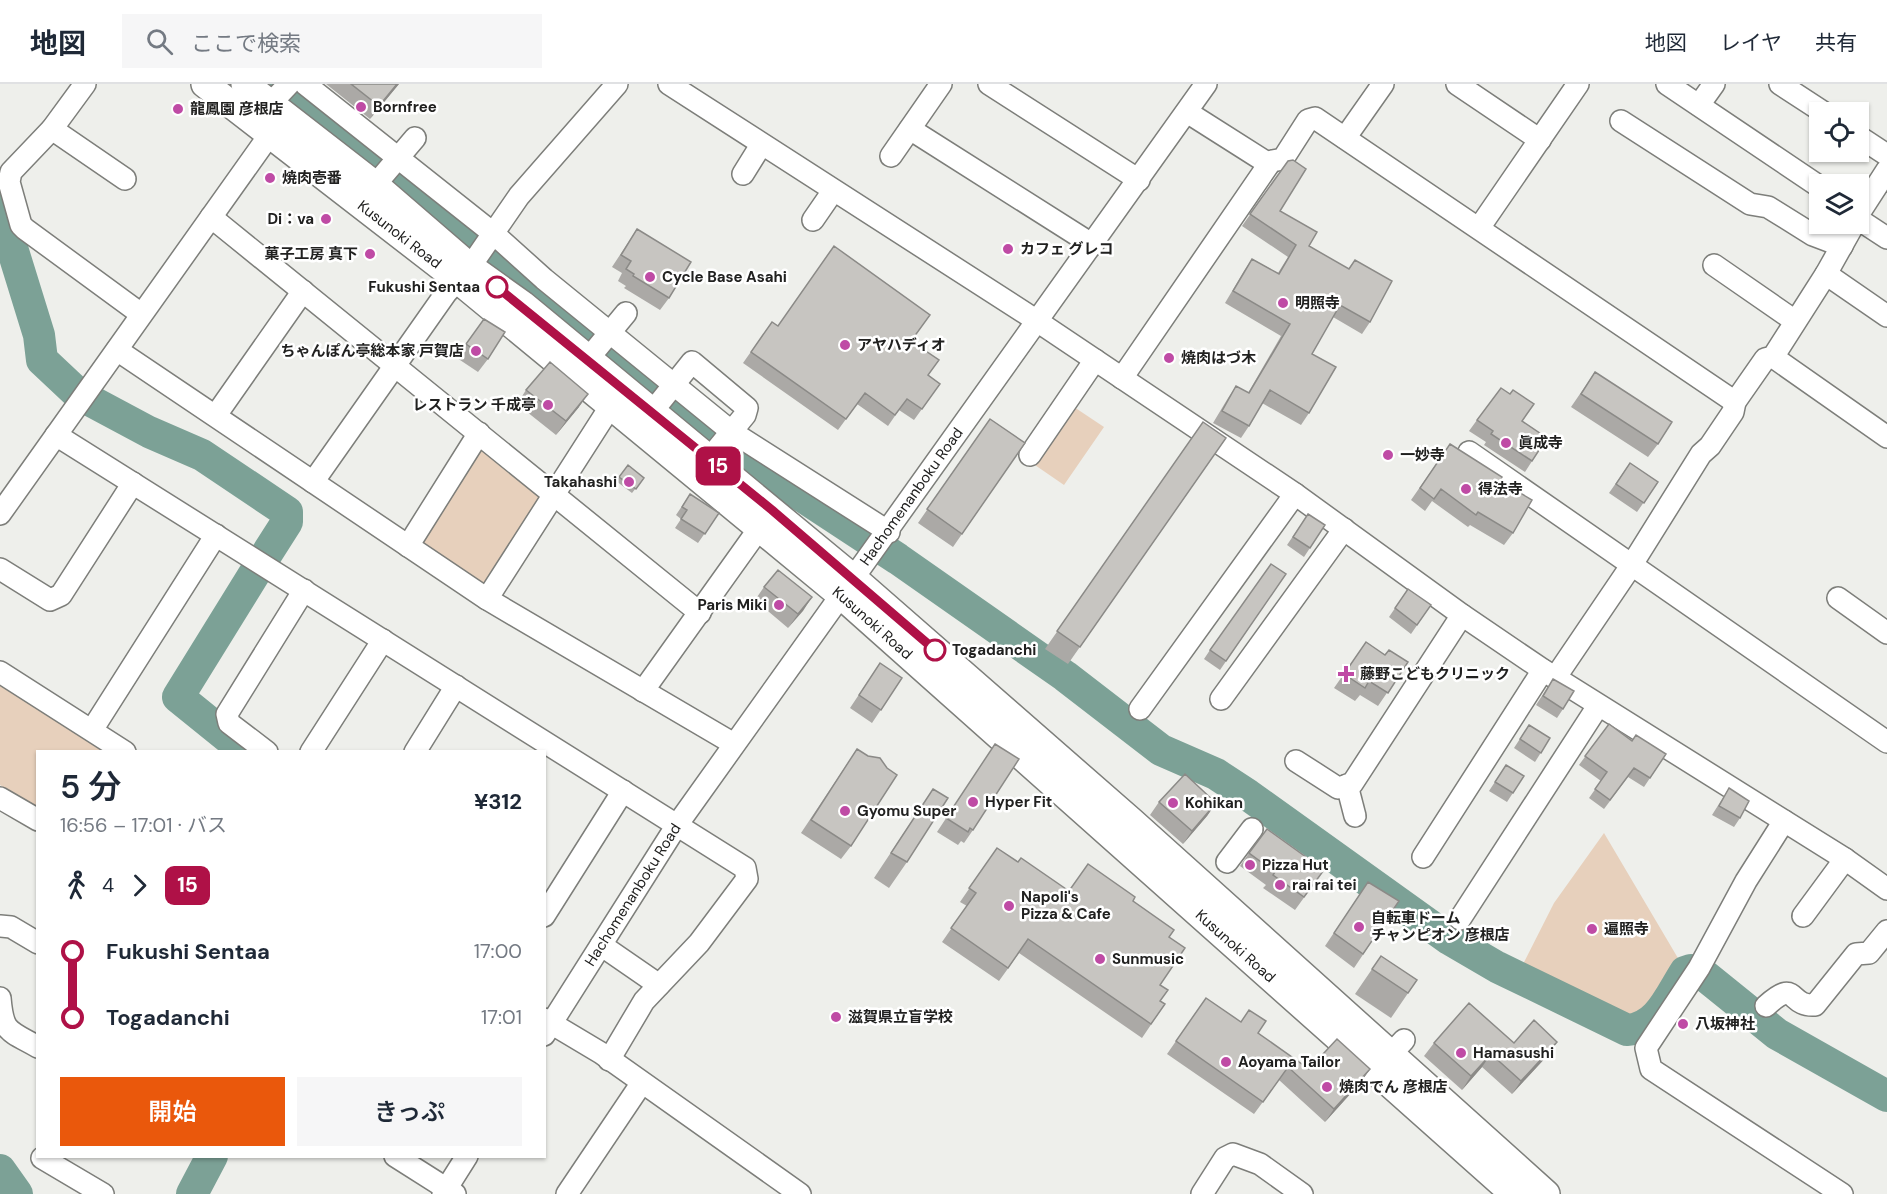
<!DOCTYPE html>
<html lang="ja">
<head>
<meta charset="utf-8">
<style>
	body { margin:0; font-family:"DM Sans","Noto Sans JP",sans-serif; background:#f6f6f7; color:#1f2937; height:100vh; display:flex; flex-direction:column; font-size:22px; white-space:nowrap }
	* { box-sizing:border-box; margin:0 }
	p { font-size:20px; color:#747a83 }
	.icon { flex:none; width:33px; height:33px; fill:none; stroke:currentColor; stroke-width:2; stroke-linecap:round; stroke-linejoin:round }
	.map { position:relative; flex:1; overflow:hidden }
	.details { position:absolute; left:36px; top:666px; width:510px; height:408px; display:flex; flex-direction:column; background:#fff; border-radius:0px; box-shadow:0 2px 4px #0004 }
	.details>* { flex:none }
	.badge { padding:0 12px; border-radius:9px; font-size:21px; line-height:39px }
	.fabs { position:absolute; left:1809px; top:18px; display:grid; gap:12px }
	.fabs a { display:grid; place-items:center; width:60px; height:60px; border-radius:0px; background:#fff; box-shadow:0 2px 4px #0004; font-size:30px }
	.map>.badge { position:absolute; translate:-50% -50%; box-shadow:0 0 0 3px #fff }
	.legs { display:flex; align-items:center; gap:9px; height:66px; padding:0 24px; font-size:20px }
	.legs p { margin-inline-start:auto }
	.overview { display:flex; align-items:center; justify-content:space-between; height:102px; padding:0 24px }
	h1 { font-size:33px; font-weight:600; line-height:45px }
	.button { display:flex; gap:12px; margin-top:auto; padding:12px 24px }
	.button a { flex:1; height:69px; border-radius:0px; background:#ea580c; color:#fff; font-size:24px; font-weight:600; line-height:69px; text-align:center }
	.button a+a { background:#f6f6f7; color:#1f2937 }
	ul { padding:0 24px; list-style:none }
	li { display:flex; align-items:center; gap:21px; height:66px; font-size:22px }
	li i { display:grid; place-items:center; width:9px; height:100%; margin:0 8px; background:currentColor }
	li i::after { content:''; width:15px; height:15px; margin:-8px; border:4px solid; border-radius:50%; background:#fff }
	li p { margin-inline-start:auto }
	li:first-child i { background:linear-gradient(#0000 50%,currentColor 0) }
	li:last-child i { background:linear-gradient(currentColor 50%,#0000 0) }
	header { display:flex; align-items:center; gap:36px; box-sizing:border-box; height:84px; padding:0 30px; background:#fff; border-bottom:2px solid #e0e1e3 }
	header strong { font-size:28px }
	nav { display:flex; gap:33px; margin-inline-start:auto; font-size:21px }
	.search { width:420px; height:54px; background:#f6f6f7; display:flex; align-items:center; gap:15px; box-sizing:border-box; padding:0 21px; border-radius:0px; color:#747a83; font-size:22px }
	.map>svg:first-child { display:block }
</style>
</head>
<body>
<header>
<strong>地図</strong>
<div class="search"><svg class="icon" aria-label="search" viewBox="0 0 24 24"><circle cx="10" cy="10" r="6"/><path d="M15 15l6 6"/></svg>ここで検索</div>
<nav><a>地図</a><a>レイヤ</a><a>共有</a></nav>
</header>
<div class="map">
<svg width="1887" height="1110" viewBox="0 0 1887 1110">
	<rect width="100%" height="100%" fill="#eeefeb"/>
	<path fill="#e7d0bc" d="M1071 321 1104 343 1064 401 1032 379Z
		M485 365 537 407 539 420 489 498 479 500 422 463V451L475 366Z
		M0 598 111 667 38 668 37 726 0 701Z
		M1604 749 1685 886 1675 888 1647 937 1631 941 1519 888 1554 819Z"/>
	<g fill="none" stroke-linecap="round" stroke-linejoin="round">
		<path stroke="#7ca196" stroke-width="32" d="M286 0 747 376 898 475 1065 592 1161 666 1216 690 1248 711 1449 855 1497 883 1627 946C1658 944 1669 913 1685 888L1691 886 1704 891 1777 950 1887 1012
			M0 125 39 251 42 276 75 307
			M91 317 149 348 202 371 287 428V438L266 471
			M246 668 178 613 256 487
			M0 1086 17 1110
			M192 1110 212 1072"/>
		<g stroke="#7d7e7a" stroke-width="24">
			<g id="minor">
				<path d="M85 0 52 45 11 88 9 98 21 141 25 145 141 230"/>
				<path d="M305 0 494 150 544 195 732 348 889 448"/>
				<path d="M669 0 1025 229 1295 410 1462 531 1543 586 1845 775 1887 805"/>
				<path d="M989 0 1139 96"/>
				<path d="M1457 0 1540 56"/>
				<path d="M1667 0 1820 103"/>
				<path d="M1780 0 1823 28"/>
				<path d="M271 19 289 0"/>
				<path d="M1699 21 1714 0"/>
				<path d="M1187 28 1269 80"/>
				<path d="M1621 37 1750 120 1768 123 1813 151 1842 162"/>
				<path d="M52 45 125 95"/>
				<path d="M910 45 1093 161"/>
				<path d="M1858 52 1887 71"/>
				<path d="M1345 54 1383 0"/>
				<path d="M891 72 941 0"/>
				<path d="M743 90 761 61"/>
				<path d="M375 101 415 54"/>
				<path d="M1858 131 1887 86"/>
				<path d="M211 133 700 529"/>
				<path d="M1858 135 1887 154"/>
				<path d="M813 136 833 107"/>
				<path d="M1479 144 1578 0"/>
				<path d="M1714 181 1795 237"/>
				<path d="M1826 190 1887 232"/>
				<path d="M117 266 487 515 734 660"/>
				<path d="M1773 273 1887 353"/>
				<path d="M588 275 626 229"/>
				<path d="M1122 294 1269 80 1272 77 1283 75 1308 36 1315 34 1735 318"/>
				<path d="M652 328 692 278 747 324 745 331 709 375"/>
				<path d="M216 331 303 207"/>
				<path d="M56 351 745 784 747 795 699 859 644 917 609 976"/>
				<path d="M1469 368 1887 658"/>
				<path d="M1030 371 1095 276"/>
				<path d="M313 398 446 209 470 183 519 112 617 0"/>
				<path d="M0 430 278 39"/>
				<path d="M408 462 479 349"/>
				<path d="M0 485 50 516 61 511 133 399"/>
				<path d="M1838 514 1887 549"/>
				<path d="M487 515 619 309"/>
				<path d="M0 588 125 668"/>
				<path d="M1555 594 1631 482 1701 370 1710 362 1733 328 1735 318 1765 275 1773 273 1826 190 1854 140"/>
				<path d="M643 607 768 432"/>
				<path d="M1221 615 1344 445"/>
				<path d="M1140 625 1295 410"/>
				<path d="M92 646 216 451"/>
				<path d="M267 668 229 639 227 630 304 506"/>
				<path d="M311 668 383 556"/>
				<path d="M415 668 456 602"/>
				<path d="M1296 677 1338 704 1352 700 1462 531"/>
				<path d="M1347 701 1355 732"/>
				<path d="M0 714 38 736"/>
				<path d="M1784 737 1746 797 1699 884 1646 964 1651 985 1842 1110"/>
				<path d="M1423 773 1543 586"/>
				<path d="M1227 778 1252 745"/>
				<path d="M544 832 623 707"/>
				<path d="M1803 832 1845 775"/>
				<path d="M1460 835 1598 622"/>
				<path d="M0 842 11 843 38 859"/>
				<path d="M601 861 659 901"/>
				<path d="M0 914C3 949 8 946 38 963"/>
				<path d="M1766 922C1798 893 1787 923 1815 921L1856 870 1869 869 1887 847"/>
				<path d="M544 935 601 969 800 1110"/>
				<path id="s1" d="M544 951 677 741 1206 0"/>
				<path d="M1391 970 1404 956"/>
				<path d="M395 1072 455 1110"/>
				<path d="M42 1074 103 1110"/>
				<path d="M443 1110 467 1072"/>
				<path d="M567 1110 641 1000"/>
				<path d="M1202 1110 1225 1074 1233 1070 1260 1080 1302 1110"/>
			</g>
		</g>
		<g stroke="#7d7e7a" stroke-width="30">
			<g id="major">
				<path id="s2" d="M205 0 457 195 842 512 1514 1110"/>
				<path d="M245 0 375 101 470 183 523 221 853 494 1131 737 1546 1110"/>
			</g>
		</g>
		<use href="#minor" stroke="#fff" stroke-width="21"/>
		<use href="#major" stroke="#fff" stroke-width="27"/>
	</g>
	<path fill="#aba9a6" d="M326 0H399L370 35Z
		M1288 77 1280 127 1309 162 1348 185 1355 176 1370 238 1362 250 1333 233 1312 270 1309 329 1301 341 1262 319 1249 342 1241 354 1213 339 1228 314 1236 302 1248 309 1281 252 1225 219 1244 187 1252 175 1278 189 1288 173 1242 142Z
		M637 145 669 214 660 226 624 204 626 202 618 197 622 189 612 183Z
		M484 235 488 275 478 288 457 274Z
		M772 238 778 242 911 257 928 291 940 300 914 336 899 326 888 342 857 320 838 346 743 279Z
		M1595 288 1658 360 1648 373 1571 323Z
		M526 306 579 323 556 351 517 320Z
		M990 335 1025 359 953 463 918 439Z
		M1477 336 1522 337 1547 354 1525 388 1484 361 1486 358 1469 347Z
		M1203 338 1226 354 1068 580 1045 565Z
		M1450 360 1500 397 1513 449 1504 461 1470 441 1468 443 1432 417 1425 427 1411 416Z
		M1630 379 1658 398 1637 428 1609 409Z
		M628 381 644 394 632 409 616 397Z
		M690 410 719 429 698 459 675 444 681 435 676 431Z
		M1308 430 1325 441 1304 473 1287 461Z
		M1286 490 1220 586 1204 575 1210 566Z
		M764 503 812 513 788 544 755 516Z
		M1408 505 1431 521 1411 550 1389 533Z
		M1366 558 1385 571 1408 578 1378 622 1360 611 1355 617 1334 604Z
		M880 579 902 594 872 639 850 624Z
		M1553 595 1563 625 1557 634 1536 621Z
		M1609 640 1632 656 1666 670 1644 703 1628 693 1604 725 1589 714 1601 697 1579 681Z
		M1529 641 1550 654 1535 678 1514 664Z
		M995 660 973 746 964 759 961 757 958 761 937 748Z
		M857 665 851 762 841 775 801 749Z
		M1506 681 1524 692 1507 718 1489 707Z
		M1729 704 1740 734 1734 743 1712 731Z
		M933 705 907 778 889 804 874 794Z
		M1159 718 1216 719 1207 732 1183 760 1150 731Z
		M997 764 1018 778 1069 807 1133 817 1169 853 1160 901V917L1165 920 1142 954 1019 869 999 897 942 858 967 822 960 818Z
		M1249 769 1324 786 1295 826 1263 804 1266 801 1240 782Z
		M1368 798 1399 817 1354 884 1325 862Z
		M1381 872 1417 896 1391 934 1355 910Z
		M1206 914 1309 985H1370L1361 998 1325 1038 1279 996 1254 1030 1167 970Z
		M1557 958 1548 971 1512 1010 1482 983 1462 1006 1424 972 1434 959Z"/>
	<path fill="#8b8a87" d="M397 0H399L370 35 379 22Z
		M588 310 579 323 556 351 566 337Z
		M812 513 803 527 788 544 798 530Z
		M1216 719 1207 732 1183 760 1192 747Z
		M1557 958 1548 971 1512 1010 1521 997Z
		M1491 970 1482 983 1462 1006 1471 992Z
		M1370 985 1361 998 1325 1038 1334 1025Z"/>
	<path fill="#c7c5c1" stroke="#8b8a87" stroke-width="1.5" d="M351 0H397L379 22Z
		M1293 76 1306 85 1280 127 1317 148 1309 162 1349 185 1355 176 1392 197 1370 238 1340 221 1312 270 1336 283 1309 329 1270 306 1249 342 1222 327 1236 302 1249 309 1290 240 1233 207 1252 175 1279 190 1296 161 1250 130 1288 77Z
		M637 145 691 178 669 214 633 192 634 190 626 185 631 177 621 171Z
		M834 162 930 231 911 257 939 276 928 291 940 300 922 325 907 315 895 331 865 309 846 335 751 268 772 238 778 242Z
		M484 235 505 248 488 275 466 260Z
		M550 278 588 310 566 337 526 306Z
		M1595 288 1672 338 1658 360 1581 310Z
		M1501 304 1510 310 1513 306 1534 320 1522 337 1547 354 1532 377 1491 350 1493 347 1477 336Z
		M990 335 1025 359 962 450 927 425Z
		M1203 338 1226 354 1080 563 1057 547Z
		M1450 360 1502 393 1500 397 1532 416 1513 449 1478 428 1476 431 1441 405 1434 415 1420 404Z
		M1630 379 1658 398 1644 419 1616 400Z
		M628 381 644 394 636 405 619 393Z
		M690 410 719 429 705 450 681 435 687 426 682 423Z
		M1308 430 1325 441 1310 464 1293 453Z
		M1271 480 1286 490 1226 577 1210 566Z
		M778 486 812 513 798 530 764 503Z
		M1408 505 1431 521 1417 541 1395 524Z
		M1366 558 1385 571 1389 566 1408 578 1388 609 1369 597 1365 604 1344 590Z
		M880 579 902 594 881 626 859 611Z
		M1553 595 1574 607 1563 625 1543 612Z
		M1609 640 1632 657 1636 651 1666 670 1650 694 1634 684 1610 716 1595 705 1607 688 1585 672Z
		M1529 641 1550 654 1541 669 1520 655Z
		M995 660 1019 675 973 746 970 744 968 748 946 734Z
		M857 665 868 672 880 674 887 684 897 691 851 762 811 736Z
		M1506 681 1524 692 1513 709 1495 698Z
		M1185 690 1216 719 1192 747 1159 718Z
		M1729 704 1749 717 1740 734 1719 722Z
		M933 705 948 714 907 778 891 769Z
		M1267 745 1324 786 1304 813 1273 791 1275 788 1249 769Z
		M997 764 1018 778 1021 774 1069 807 1088 780 1135 813 1133 817 1174 846 1169 853 1185 864 1160 901 1168 906 1160 917 1165 920 1151 940 1028 855 1008 884 951 844 976 809 969 804Z
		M1368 798 1399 817 1363 870 1334 849Z
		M1381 872 1417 896 1408 909 1372 885Z
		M1206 914 1241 938 1249 926 1266 937 1258 949 1309 985 1337 955 1370 985 1334 1025 1288 983 1263 1018 1176 957Z
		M1469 919 1514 959 1534 936 1557 958 1521 997 1491 970 1471 992 1434 959Z"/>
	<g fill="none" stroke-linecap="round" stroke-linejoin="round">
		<g stroke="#fff" stroke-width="14">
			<path id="line-1" d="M497 203 772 426 935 566"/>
		</g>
		<use href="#line-1" stroke="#af1147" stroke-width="9"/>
	</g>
	<g fill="#bf4ba5" stroke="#fff" stroke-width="2">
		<circle cx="361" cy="23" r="6"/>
		<circle cx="178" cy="25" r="6"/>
		<circle cx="270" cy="94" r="6"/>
		<circle cx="326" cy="135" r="6"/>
		<circle cx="1008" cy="165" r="6"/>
		<circle cx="370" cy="170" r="6"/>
		<circle cx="650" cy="193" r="6"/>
		<circle cx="1283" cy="219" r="6"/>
		<circle cx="845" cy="261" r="6"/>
		<circle cx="476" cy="267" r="6"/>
		<circle cx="1169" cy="274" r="6"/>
		<circle cx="548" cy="321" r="6"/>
		<circle cx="1506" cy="359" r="6"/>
		<circle cx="1388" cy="371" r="6"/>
		<circle cx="629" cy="398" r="6"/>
		<circle cx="1466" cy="405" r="6"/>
		<circle cx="779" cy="521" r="6"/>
		<path d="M1343 581h6v6h6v6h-6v6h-6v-6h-6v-6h6z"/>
		<circle cx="973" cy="718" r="6"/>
		<circle cx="1173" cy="719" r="6"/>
		<circle cx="845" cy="727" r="6"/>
		<circle cx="1250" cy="781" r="6"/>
		<circle cx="1280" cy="801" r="6"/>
		<circle cx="1009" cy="822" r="6"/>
		<circle cx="1359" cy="843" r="6"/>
		<circle cx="1592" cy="845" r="6"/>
		<circle cx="1100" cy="875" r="6"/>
		<circle cx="836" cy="933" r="6"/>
		<circle cx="1683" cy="940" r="6"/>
		<circle cx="1461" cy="969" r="6"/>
		<circle cx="1226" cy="978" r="6"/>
		<circle cx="1327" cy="1003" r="6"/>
	</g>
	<g fill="#fff" stroke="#af1147" stroke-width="3">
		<circle cx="497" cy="203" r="10"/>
		<circle cx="935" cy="566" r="10"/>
	</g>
	<g text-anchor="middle" stroke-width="5" stroke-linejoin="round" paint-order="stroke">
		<g font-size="15" font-weight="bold" fill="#212120" stroke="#fff" text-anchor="start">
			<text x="373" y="28">Bornfree</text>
			<text x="190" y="30">龍鳳園 彦根店</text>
			<text x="282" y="99">焼肉壱番</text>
			<text x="314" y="140" text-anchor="end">Di：va</text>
			<text x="1020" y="170">カフェ グレコ</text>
			<text x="358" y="175" text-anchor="end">菓子工房 真下</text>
			<text x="662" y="198">Cycle Base Asahi</text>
			<text x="1295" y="224">明照寺</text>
			<text x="857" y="266">アヤハディオ</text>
			<text x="464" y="272" text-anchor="end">ちゃんぽん亭総本家 戸賀店</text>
			<text x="1181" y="279">焼肉はづ木</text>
			<text x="536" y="326" text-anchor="end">レストラン 千成亭</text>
			<text x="1518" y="364">眞成寺</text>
			<text x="1400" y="376">一妙寺</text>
			<text x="617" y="403" text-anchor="end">Takahashi</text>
			<text x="1478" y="410">得法寺</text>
			<text x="767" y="526" text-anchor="end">Paris Miki</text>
			<text x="1360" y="595">藤野こどもクリニック</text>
			<text x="985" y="723">Hyper Fit</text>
			<text x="1185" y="724">Kohikan</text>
			<text x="857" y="732">Gyomu Super</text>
			<text x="1262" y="786">Pizza Hut</text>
			<text x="1292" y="806">rai rai tei</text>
			<text x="1021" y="818">Napoli's<tspan x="1021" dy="17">Pizza &amp; Cafe</tspan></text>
			<text x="1371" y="839">自転車ドーム<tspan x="1371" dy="17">チャンピオン 彦根店</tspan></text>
			<text x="1604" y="850">遍照寺</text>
			<text x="1112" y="880">Sunmusic</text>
			<text x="848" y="938">滋賀県立盲学校</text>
			<text x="1695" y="945">八坂神社</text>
			<text x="1473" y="974">Hamasushi</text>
			<text x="1238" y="983">Aoyama Tailor</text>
			<text x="1339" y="1008">焼肉でん 彦根店</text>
		</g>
		<g font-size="15" fill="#212120" stroke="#fff">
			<text dy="5" stroke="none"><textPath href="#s2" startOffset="246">Kusunoki Road</textPath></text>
			<text dy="5" stroke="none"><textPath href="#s1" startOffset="652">Hachomenanboku Road</textPath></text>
			<text dy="5" stroke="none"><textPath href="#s2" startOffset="858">Kusunoki Road</textPath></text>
			<text dy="5" stroke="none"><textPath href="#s1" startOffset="166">Hachomenanboku Road</textPath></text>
			<text dy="5" stroke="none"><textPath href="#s2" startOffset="1344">Kusunoki Road</textPath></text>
		</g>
		<g font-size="15" font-weight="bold" fill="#212120" stroke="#fff" text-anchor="end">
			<text x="480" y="208">Fukushi Sentaa</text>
			<text x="952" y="571" text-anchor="start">Togadanchi</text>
		</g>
	</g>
</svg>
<div class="fabs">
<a><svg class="icon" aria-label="locate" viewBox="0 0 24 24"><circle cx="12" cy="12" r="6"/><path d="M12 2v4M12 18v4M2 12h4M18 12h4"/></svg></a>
<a><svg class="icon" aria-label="layers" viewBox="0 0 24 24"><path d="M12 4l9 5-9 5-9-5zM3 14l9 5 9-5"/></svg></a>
</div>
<b class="badge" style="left:718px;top:382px;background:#af1147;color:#fff">15</b>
<section class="details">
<div class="overview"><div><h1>5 分</h1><p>16:56 – 17:01 · バス</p></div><b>¥312</b></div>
<div class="legs"><svg class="icon" aria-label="walk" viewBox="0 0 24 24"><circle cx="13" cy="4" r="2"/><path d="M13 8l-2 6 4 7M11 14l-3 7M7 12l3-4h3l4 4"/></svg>4<svg class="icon" aria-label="forward" viewBox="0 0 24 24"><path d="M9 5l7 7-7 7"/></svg><b class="badge" style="background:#af1147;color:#fff">15</b></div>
<ul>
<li><i style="color:#af1147"></i><b>Fukushi Sentaa</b><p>17:00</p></li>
<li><i style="color:#af1147"></i><b>Togadanchi</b><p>17:01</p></li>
</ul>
<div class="button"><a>開始</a><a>きっぷ</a></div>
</section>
</div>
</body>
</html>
